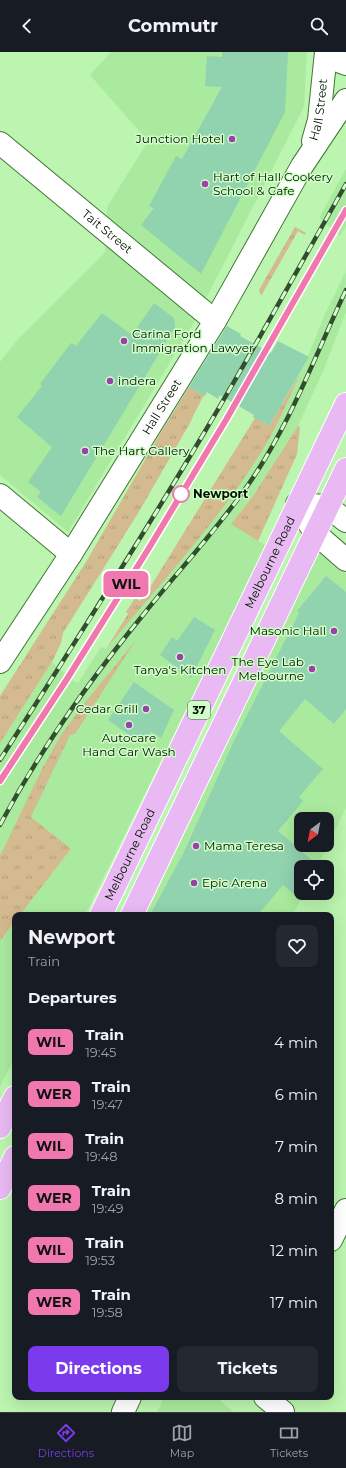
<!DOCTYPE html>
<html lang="en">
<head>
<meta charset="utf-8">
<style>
	body { margin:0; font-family:Montserrat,sans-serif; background:#242831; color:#f1f3f6; height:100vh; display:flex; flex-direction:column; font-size:15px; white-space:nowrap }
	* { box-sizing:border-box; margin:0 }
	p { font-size:13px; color:#9ea1a6 }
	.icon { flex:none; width:22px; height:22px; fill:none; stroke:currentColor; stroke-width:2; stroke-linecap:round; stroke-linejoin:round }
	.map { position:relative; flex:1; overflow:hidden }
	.side { position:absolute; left:12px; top:860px; width:322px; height:488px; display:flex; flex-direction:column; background:#171b24; border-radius:8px; box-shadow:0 4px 16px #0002 }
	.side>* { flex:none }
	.badge { padding:0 8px; border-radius:6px; font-size:14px; line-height:26px }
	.needle { width:26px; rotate:212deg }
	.controls { position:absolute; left:294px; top:760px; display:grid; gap:8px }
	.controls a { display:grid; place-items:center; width:40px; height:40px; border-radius:8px; background:#171b24; box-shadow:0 4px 16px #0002; font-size:20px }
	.map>.badge { position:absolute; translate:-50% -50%; box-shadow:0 0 0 2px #fff }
	h2 { padding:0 16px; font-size:15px; line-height:36px }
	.round { display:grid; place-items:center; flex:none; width:42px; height:42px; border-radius:8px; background:#242831 }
	.headline { display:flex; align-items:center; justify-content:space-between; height:68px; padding:0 16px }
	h1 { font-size:19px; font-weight:700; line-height:30px }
	.button { display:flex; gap:8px; margin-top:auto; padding:8px 16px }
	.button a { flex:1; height:46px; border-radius:8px; background:#7c3aed; color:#fff; font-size:16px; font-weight:700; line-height:46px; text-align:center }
	.button a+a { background:#242831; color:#f1f3f6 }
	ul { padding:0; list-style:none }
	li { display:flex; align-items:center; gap:12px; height:52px; padding:0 16px }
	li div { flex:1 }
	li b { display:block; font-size:15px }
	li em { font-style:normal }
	li .badge { min-width:44px; font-weight:700; text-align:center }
	header { display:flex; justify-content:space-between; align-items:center; height:52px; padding:0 16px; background:#171b24; font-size:18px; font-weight:700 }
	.tabs { display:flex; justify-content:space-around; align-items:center; height:56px; border-top:1px solid #363941; background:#171b24; font-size:11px; color:#9ea1a6 }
	.tabs a { display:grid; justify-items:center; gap:2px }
	.tabs .on { color:#7c3aed }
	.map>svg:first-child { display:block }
</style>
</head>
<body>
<header><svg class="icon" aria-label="back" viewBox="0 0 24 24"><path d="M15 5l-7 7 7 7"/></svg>Commutr<svg class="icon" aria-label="search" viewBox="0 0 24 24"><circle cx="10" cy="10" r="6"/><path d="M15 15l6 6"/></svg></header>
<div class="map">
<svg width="346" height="1360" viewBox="0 0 346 1360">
	<defs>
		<pattern id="grass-tufts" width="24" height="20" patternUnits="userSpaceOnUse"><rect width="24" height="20" fill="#d4ba8f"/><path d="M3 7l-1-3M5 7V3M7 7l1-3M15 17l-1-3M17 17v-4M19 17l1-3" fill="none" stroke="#b49f7a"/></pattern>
	</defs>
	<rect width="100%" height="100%" fill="#bbf5af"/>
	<path fill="#aaea9e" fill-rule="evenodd" d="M111 0H307L304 55 193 272 68 480 0 423V310L19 286 105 201 107 155 148 89 90 23Z
		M346 117V174L340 184 319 166Z
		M346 219V260L324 317 298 374 253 444 231 472 265 493 201 628 85 863H20L71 797 31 765 83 653 0 804V691L52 610 72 628 78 631 101 595 106 597 183 506 224 453 256 409 277 372 301 320 309 305 308 304 325 262Z
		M316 496 346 522V756L317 815H301V841H304L293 863H140ZM301 767H327V793H301Z
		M15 869V1005L0 1035V889Z
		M164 1345H216L234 1360H157Z"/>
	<path fill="url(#grass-tufts)" d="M295 175 306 181 305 183 298 179 261 244 259 238Z
		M301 320C287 351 274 382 255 410 212 476 157 536 106 597L128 562 126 560 135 546 140 549 149 537 255 366 269 374Z
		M189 335 204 343 194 362 190 371 137 463 63 581 61 591 52 610 0 691V644L86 510 160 382Z
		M298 374 300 375 297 402 258 489 231 472 253 444Z
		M136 588 75 682 70 683 31 765 71 797 20 863H15V869L0 889V804L43 715 61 683 83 653Z"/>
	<path fill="#91d2af" d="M222 0H288L285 60 201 222 141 173 154 156 149 154 176 104 182 107 222 35 205 34 207 4 222 5Z
		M154 251 174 266 175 275 61 464 37 445 41 440 28 430 52 395 17 365 42 334 40 332 71 291 76 294 102 261 132 283Z
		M227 274 241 282 240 284 271 301 278 289 309 305 269 374 253 365 254 363 220 343 218 347 207 340 205 344 189 335Z
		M326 524 346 540V657L334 672 305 647 279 679 323 717 299 745 303 749 278 779 320 815H301V848L283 833 258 863H150L184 800 234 689 299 561 297 559Z
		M194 565 215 578 191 626 160 603 172 585 177 589Z
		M134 630 174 658 161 686 151 680 142 692 108 668Z"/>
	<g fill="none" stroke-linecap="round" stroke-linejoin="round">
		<g stroke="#417536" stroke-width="24">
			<g id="minor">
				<path d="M330 0 338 9 346 12"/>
				<path id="s1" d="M313 89 319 68 326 0"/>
				<path id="s2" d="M0 91 215 269"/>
				<path d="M0 443 71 502"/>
				<path d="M297 452 315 481 346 508"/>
				<path d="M311 453 327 454 346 469"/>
				<path id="s3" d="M0 610 71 502 215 269 302 114 346 48"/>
				<path d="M331 1188 346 1158"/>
				<path d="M265 1345 283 1360"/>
				<path d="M123 1360 130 1345"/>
			</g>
		</g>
		<g stroke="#fff" stroke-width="24">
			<g id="major">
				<path id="s4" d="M101 863 346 352"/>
				<path d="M132 863 346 417"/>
				<path d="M0 1075 15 1045"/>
				<path d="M0 1136 15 1105"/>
			</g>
		</g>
		<use href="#minor" stroke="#fff" stroke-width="22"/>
		<use href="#major" stroke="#e8b9f2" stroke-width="22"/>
		<g stroke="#324e2f" stroke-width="4.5">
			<path id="rail" d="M0 708C69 600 138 492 204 381 253 299 299 215 346 132
				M0 729 67 627 149 496 226 368 346 158
				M0 773C40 698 89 629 143 563 178 519 216 479 248 433 290 373 315 304 346 238"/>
		</g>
		<use href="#rail" stroke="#d0ffc7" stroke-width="3" stroke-dasharray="9" stroke-linecap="butt"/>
	</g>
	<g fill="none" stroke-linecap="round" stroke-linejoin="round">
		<g stroke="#fff" stroke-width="9">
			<path id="line" d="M0 729 67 627 149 496 226 368 346 158"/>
		</g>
		<use href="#line" stroke="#f178af" stroke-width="6"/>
	</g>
	<g fill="#9940ab" stroke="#d0ffc7" stroke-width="1.5">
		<circle cx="232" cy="87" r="4"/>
		<circle cx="205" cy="132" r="4"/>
		<circle cx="124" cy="289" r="4"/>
		<circle cx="110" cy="329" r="4"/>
		<circle cx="85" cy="399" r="4"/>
		<circle cx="334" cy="579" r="4"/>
		<circle cx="180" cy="605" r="4"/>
		<circle cx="312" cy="617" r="4"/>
		<circle cx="146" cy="657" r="4"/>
		<circle cx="129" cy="673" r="4"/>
		<circle cx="196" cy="794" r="4"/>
		<circle cx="194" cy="831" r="4"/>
	</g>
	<circle fill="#fff" stroke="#f178af" stroke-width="2" cx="181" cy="442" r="8"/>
	<g text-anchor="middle" stroke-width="3" stroke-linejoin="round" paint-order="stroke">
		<rect fill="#d0ffc7" stroke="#3e583c" stroke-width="1" x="188" y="649" width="22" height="18" rx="3"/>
		<g font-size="11" font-weight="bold" fill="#010">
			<text x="199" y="662">37</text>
		</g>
		<g font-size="12" fill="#010" stroke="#d0ffc7">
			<text dy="4" stroke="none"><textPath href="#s1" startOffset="32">Hall Street</textPath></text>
			<text dy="4" stroke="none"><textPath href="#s2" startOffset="139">Tait Street</textPath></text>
			<text dy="4" stroke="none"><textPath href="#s3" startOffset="302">Hall Street</textPath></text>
			<text dy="4" stroke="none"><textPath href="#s4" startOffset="391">Melbourne Road</textPath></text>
			<text dy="4" stroke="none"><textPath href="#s4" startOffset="67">Melbourne Road</textPath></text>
		</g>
		<g font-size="12" fill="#010" stroke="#d0ffc7" text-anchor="start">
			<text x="224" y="91" text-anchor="end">Junction Hotel</text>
			<text x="213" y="129">Hart of Hall Cookery<tspan x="213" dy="14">School &amp; Cafe</tspan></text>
			<text x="132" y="286">Carina Ford<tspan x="132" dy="14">Immigration Lawyer</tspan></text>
			<text x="118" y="333">indera</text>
			<text x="93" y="403">The Hart Gallery</text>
			<text x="326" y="583" text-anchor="end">Masonic Hall</text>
			<text x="304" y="614" text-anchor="end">The Eye Lab<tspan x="304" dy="14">Melbourne</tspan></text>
			<text x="180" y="622" text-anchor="middle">Tanya's Kitchen</text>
			<text x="138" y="661" text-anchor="end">Cedar Grill</text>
			<text x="129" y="690" text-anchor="middle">Autocare<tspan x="129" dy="14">Hand Car Wash</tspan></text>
			<text x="204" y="798">Mama Teresa</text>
			<text x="202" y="835">Epic Arena</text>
		</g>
		<g font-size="12" font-weight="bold" fill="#010" stroke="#d0ffc7" text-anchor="start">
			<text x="193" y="446">Newport</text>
		</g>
	</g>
</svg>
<div class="controls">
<a><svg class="needle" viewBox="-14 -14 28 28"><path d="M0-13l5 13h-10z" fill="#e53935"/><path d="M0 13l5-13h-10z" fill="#9ea1a6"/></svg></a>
<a><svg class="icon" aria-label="locate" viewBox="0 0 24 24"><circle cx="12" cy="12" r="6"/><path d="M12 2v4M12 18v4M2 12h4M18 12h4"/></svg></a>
</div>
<b class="badge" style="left:126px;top:532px;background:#f178af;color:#111">WIL</b>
<section class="side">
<div class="headline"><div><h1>Newport</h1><p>Train</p></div><a class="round"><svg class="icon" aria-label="heart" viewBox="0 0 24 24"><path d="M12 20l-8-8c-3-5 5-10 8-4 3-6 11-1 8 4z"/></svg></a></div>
<h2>Departures</h2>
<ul>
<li><span class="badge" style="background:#f178af;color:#111">WIL</span><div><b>Train</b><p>19:45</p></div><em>4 min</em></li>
<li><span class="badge" style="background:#f178af;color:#111">WER</span><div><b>Train</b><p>19:47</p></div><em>6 min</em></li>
<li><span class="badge" style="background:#f178af;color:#111">WIL</span><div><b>Train</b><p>19:48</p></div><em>7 min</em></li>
<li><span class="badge" style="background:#f178af;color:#111">WER</span><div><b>Train</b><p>19:49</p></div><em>8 min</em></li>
<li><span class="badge" style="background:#f178af;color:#111">WIL</span><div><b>Train</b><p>19:53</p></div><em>12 min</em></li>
<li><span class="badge" style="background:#f178af;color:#111">WER</span><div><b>Train</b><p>19:58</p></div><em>17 min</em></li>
</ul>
<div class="button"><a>Directions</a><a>Tickets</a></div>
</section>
</div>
<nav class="tabs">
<a class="on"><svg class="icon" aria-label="directions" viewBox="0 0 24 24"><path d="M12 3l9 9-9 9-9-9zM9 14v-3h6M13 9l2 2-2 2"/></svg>Directions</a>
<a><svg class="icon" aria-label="map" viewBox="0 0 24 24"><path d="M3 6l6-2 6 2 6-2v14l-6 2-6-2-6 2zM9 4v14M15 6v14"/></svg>Map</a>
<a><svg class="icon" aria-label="tickets" viewBox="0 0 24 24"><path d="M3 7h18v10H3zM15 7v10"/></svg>Tickets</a>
</nav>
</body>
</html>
